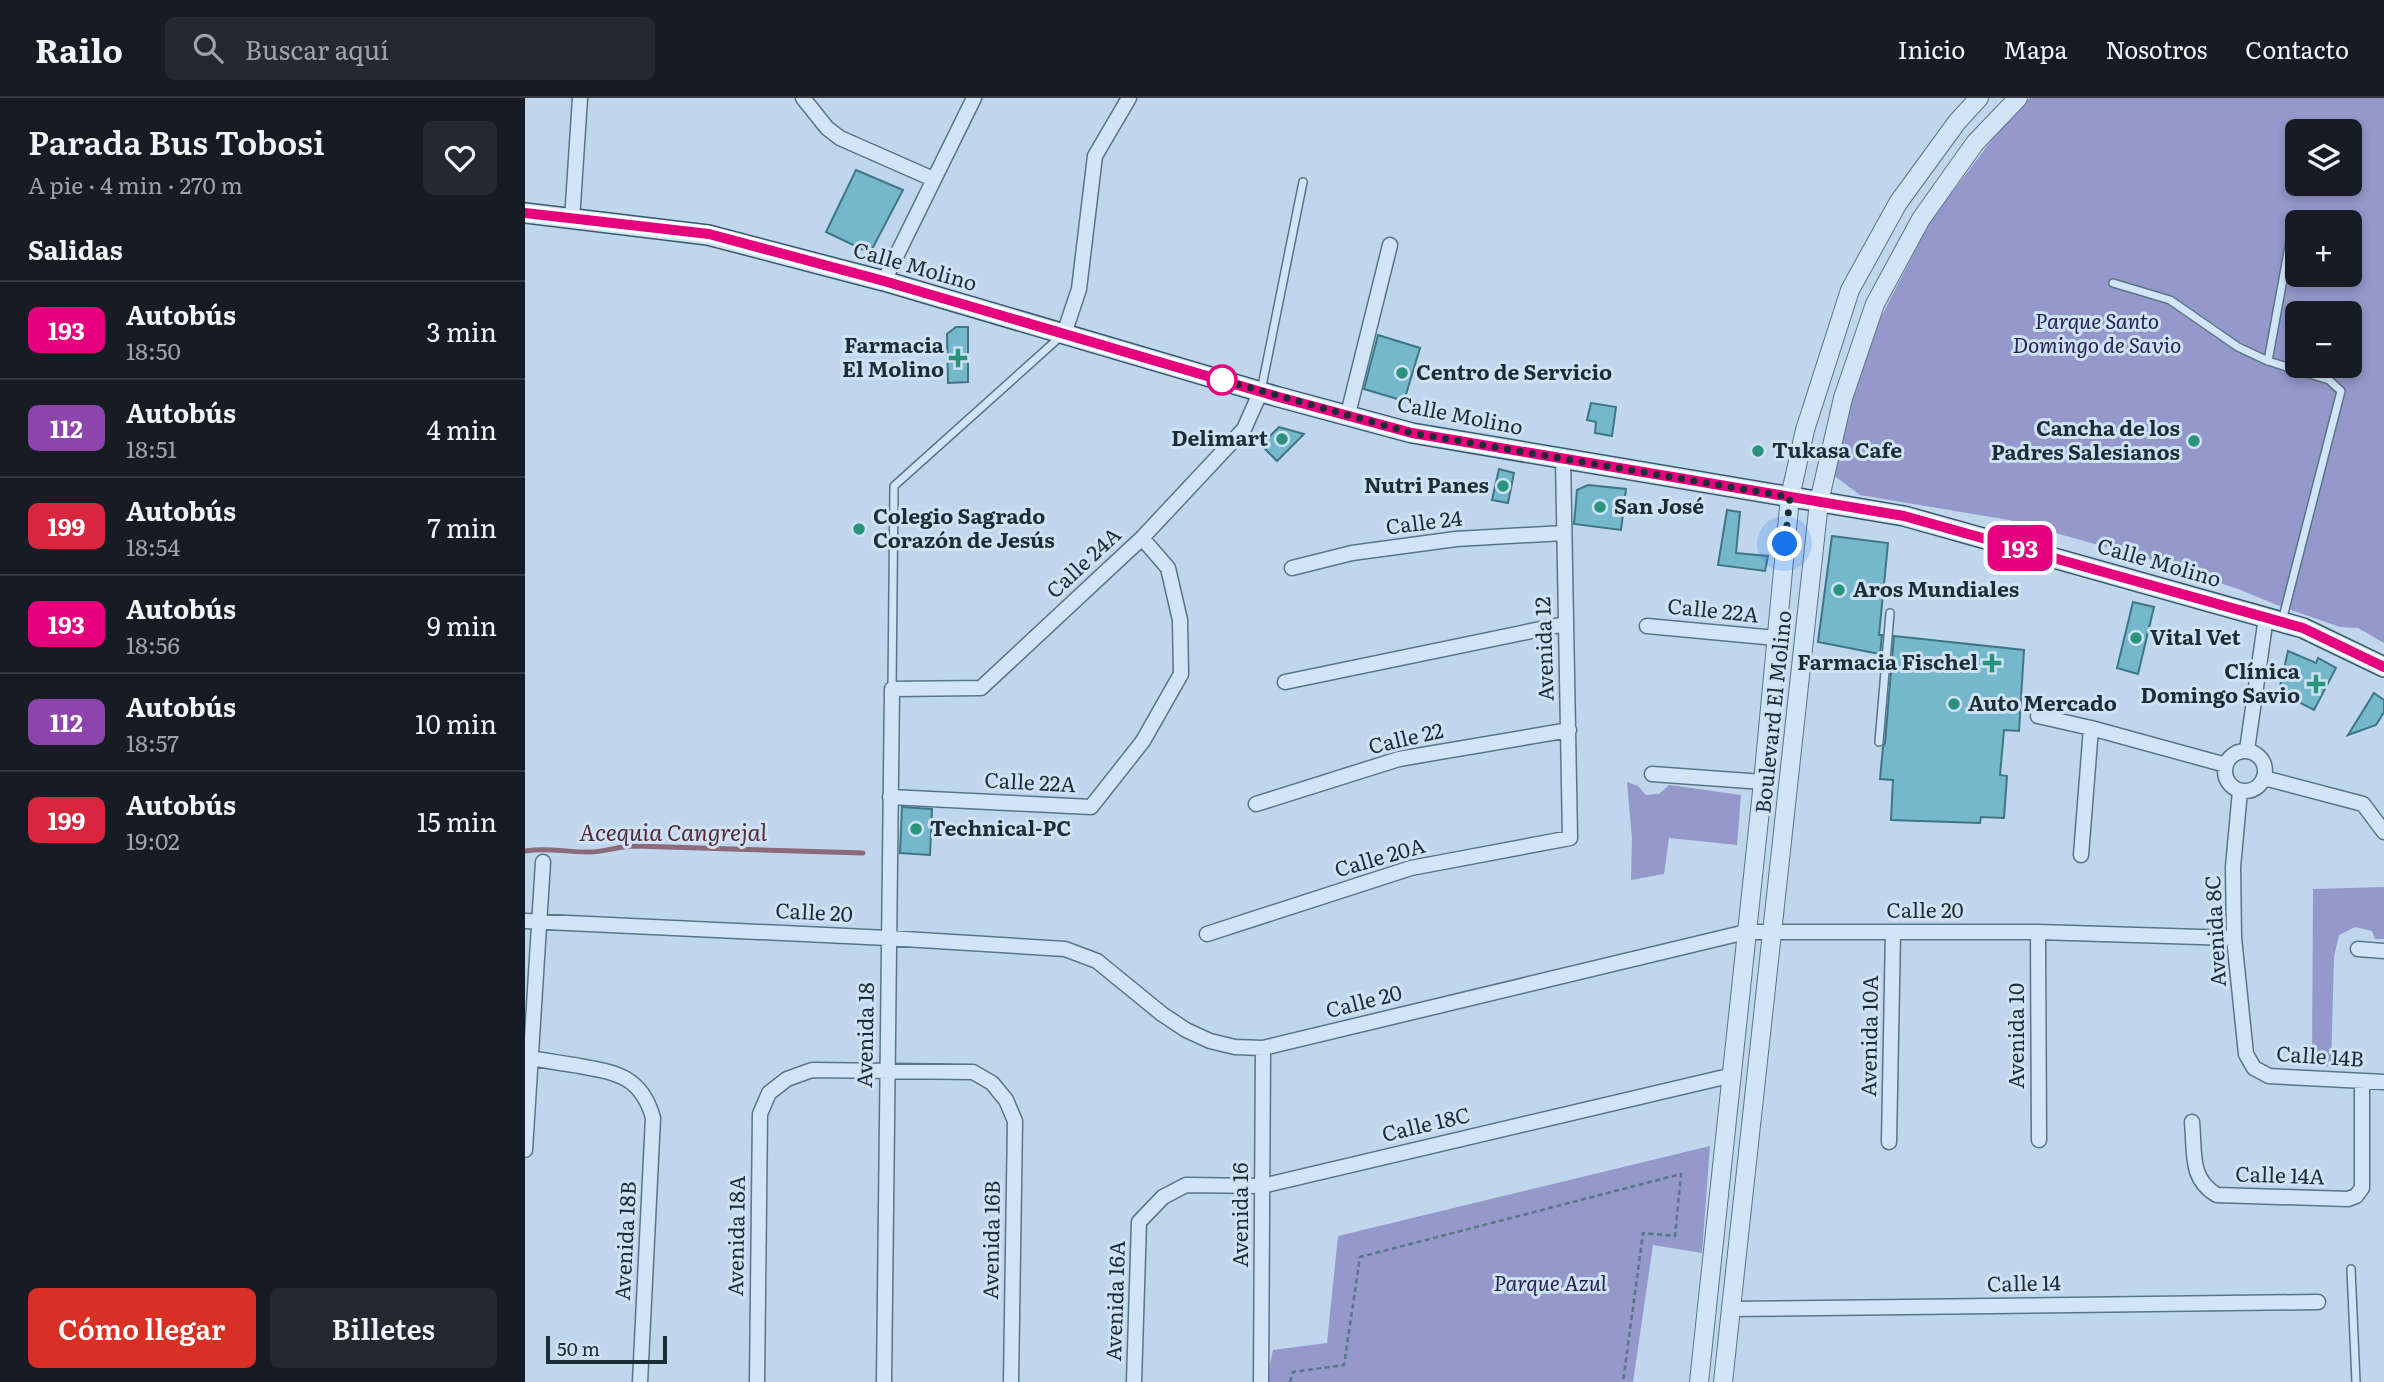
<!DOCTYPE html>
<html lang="es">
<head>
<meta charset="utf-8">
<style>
	body { margin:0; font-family:Literata,serif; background:#242831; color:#f1f3f6; height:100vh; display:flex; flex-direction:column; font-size:26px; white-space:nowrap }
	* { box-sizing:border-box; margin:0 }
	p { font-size:23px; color:#9ea1a6 }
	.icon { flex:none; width:38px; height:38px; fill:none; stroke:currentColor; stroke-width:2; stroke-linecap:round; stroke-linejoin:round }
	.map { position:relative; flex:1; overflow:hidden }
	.details { display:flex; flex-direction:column; background:#171b24; width:525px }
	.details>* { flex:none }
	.badge { padding:0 14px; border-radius:10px; font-size:24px; line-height:46px }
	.controls { position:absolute; left:1760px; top:21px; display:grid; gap:14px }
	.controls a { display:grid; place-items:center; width:77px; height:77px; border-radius:10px; background:#171b24; box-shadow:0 4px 10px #0003; font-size:35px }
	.scale { position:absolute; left:21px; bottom:18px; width:121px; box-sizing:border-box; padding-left:7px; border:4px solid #1c2e35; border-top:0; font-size:19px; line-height:24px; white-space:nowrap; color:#1c2e35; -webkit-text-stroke:5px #cfe1f5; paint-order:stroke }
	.you { position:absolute; width:35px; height:35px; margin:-18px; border:5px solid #fff; border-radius:50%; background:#1a73e8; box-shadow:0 0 0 10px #1a73e833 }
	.map>.badge { position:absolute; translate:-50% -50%; box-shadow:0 0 0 4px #fff }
	h2 { padding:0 28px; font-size:26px; line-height:63px }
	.round { display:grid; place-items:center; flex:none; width:74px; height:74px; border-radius:10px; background:#242831 }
	.overview { display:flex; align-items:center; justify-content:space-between; height:119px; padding:0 28px }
	h1 { font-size:33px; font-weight:600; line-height:52px }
	.action { display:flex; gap:14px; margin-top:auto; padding:14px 28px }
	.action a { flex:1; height:80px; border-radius:10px; background:#d93025; color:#fff; font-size:28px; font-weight:600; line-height:80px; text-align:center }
	.action a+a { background:#242831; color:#f1f3f6 }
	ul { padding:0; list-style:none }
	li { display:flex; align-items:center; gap:21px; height:98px; padding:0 28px; border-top:2px solid #363941 }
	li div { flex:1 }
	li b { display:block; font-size:26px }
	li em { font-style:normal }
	li .badge { min-width:77px; font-weight:700; text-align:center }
	header { display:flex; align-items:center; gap:42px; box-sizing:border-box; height:98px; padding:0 35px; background:#171b24; border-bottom:2px solid #363941 }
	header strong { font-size:33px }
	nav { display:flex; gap:38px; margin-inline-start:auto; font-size:24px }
	.search { width:490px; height:63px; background:#242831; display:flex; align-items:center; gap:18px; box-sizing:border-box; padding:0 24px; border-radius:10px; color:#9ea1a6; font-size:26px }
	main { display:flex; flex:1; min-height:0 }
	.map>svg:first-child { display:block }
</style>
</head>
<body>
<header>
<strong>Railo</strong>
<div class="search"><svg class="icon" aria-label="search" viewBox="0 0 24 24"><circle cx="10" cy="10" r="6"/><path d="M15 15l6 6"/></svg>Buscar aquí</div>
<nav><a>Inicio</a><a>Mapa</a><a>Nosotros</a><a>Contacto</a></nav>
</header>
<main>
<section class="details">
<div class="overview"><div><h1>Parada Bus Tobosi</h1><p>A pie · 4 min · 270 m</p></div><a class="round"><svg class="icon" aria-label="heart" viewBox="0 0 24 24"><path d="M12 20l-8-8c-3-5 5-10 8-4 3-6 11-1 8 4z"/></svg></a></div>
<h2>Salidas</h2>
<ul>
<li><span class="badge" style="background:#e6007e;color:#fff">193</span><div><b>Autobús</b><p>18:50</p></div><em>3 min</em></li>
<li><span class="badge" style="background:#8e44ad;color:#fff">112</span><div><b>Autobús</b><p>18:51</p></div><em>4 min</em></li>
<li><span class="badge" style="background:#d7263d;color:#fff">199</span><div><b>Autobús</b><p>18:54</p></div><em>7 min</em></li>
<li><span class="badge" style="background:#e6007e;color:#fff">193</span><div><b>Autobús</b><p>18:56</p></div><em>9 min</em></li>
<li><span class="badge" style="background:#8e44ad;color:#fff">112</span><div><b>Autobús</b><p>18:57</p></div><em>10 min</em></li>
<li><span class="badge" style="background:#d7263d;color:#fff">199</span><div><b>Autobús</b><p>19:02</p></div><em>15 min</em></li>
</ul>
<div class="action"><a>Cómo llegar</a><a>Billetes</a></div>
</section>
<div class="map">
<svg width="1859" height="1284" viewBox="0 0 1859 1284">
	<rect width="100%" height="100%" fill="#bfd6ed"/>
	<path fill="#9498ca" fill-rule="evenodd" d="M1505 0H1859V545L1833 530 1815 529 1752 507 1713 491 1624 461 1484 422 1335 397 1307 376 1318 325 1354 223 1406 122 1479 26ZM1773 33H1825V86H1773ZM1773 124H1825V177H1773ZM1773 215H1825V268H1773Z
		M1102 684 1113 688 1121 697 1134 696 1144 687 1216 697 1212 747 1144 740 1139 776 1106 782 1107 741Z
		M1859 789V841H1850L1847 833 1830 829 1814 837 1809 859 1806 969 1787 966 1788 791Z
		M1185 1048 1177 1155 1128 1147 1108 1284H741L748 1252 802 1245 813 1138Z"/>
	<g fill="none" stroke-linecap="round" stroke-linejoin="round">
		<path stroke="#8c6a79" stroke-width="5" d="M0 753C24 749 37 754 61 754 77 755 93 748 110 748L338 755"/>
	</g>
	<path fill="#76b8cb" stroke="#3e7684" stroke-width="2" d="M331 72 378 92 345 155 301 134Z
		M431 229H443V284L423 285 422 236Z
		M853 237 895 250 879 303 839 291Z
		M1066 305 1091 309 1087 338 1070 335 1071 324 1062 322Z
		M754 329 779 336 752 363 736 347Z
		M974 371 989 375 983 405 967 402Z
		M1063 387 1101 391 1096 432 1049 426 1052 392Z
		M1202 412 1215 414 1211 455 1243 458 1240 473 1193 467Z
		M1307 438 1363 445 1354 537H1357L1355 556 1293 544Z
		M1608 504 1629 509 1613 576 1592 570Z
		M1369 538 1499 552 1494 633 1479 632 1475 677 1482 678 1479 720 1456 719 1455 725 1366 722 1368 682 1355 681 1358 649 1360 645Z
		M1763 553 1791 565 1793 560 1811 570 1789 612 1772 603 1770 606 1752 602Z
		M1849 595 1859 602V614L1851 627 1823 637Z
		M377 709 407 711 405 757 375 755Z"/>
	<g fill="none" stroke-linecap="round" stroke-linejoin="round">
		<g stroke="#587685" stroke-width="10">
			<path id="service" d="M1588 185 1645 202 1713 249 1743 263
				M736 293 778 84
				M1757 523 1816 293 1804 282 1743 263 1767 132
				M367 591 369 388 535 239
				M1354 644 1365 515
				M1826 1171 1831 1284"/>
		</g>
		<g stroke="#587685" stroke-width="17">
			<path id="minor" d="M278 0 302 30 315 40 408 81
				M47 122 55 0
				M359 183 449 0
				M539 236 554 191 570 58 604 0
				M823 316 865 147
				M767 470 827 455 931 441 1039 435
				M1122 528 1251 540
				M760 584 1040 526
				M1513 618 1566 630 1701 667
				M1722 652 1741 519
				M1700 673a20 20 0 1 1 40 0a20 20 0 1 1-40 0Z
				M1127 676 1238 684
				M1739 680 1838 706 1859 734
				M1715 693 1708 769 1709 840 1721 956 1729 970 1744 978 1859 984
				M365 699 566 709 618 643 656 576 655 522 643 470 617 440
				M731 706 874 661 1044 632
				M1556 757 1566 630
				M0 823 363 840 540 851 572 863 637 916 661 932 685 943 710 949 738 950 1221 834H1513L1709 840
				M1513 834 1514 1042
				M682 836 886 770 1045 740 1038 360
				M1833 851 1859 853
				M0 960C16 961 33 965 49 967 88 974 116 976 128 1020L115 1284
				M1667 1024C1670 1054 1664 1081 1692 1097L1823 1101 1831 1098 1837 1090V984
				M1364 1044 1368 834
				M0 1052 18 764
				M1205 1211 1793 1204
				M232 1284 235 1016 244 995 262 981 287 972 448 974 467 985 481 1002 490 1023 486 1284
				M359 1284 367 591 456 590 617 440 719 331 736 293
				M609 1284 614 1124 638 1099 661 1087 737 1088 1208 977
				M736 1284 738 950"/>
		</g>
		<g stroke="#587685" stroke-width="20">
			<path id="tertiary" d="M1174 1284 1238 684 1265 399 1280 332 1325 192 1373 105 1432 24 1454 0
				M1198 1284 1294 404 1318 300 1350 206 1396 121 1450 45 1493 0"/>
		</g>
		<g stroke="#3b5a67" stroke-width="22">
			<path id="secondary" d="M0 115 183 137 359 183 750 298 887 335 1379 418 1778 530 1859 569"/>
		</g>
		<path stroke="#587685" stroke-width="2.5" stroke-dasharray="5 3.5" stroke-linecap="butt" d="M765 1284 768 1274 819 1267 835 1159 1156 1076 1150 1138 1118 1135 1098 1284"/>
		<use href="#service" stroke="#d2e5f8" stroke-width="7"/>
		<use href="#minor" stroke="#d2e5f8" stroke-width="14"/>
		<use href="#tertiary" stroke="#d2e5f8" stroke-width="18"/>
		<use href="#secondary" stroke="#d2e5f8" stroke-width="19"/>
	</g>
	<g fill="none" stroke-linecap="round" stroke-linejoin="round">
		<g stroke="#fff" stroke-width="16">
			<path id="line" d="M0 115 184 136 359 183 750 298 887 335 1379 418 1778 530 1859 569"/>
		</g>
		<use href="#line" stroke="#e6007e" stroke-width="10"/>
		<path stroke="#1c2e35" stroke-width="7" stroke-dasharray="0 12.6" d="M697 282 687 279 887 335 1265 399 1260 446"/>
	</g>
	<g fill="#29937e" stroke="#cfe1f5" stroke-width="2.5">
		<path d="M429.5 249.5h7v7h7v7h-7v7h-7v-7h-7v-7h7z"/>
		<circle cx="877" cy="275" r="7"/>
		<circle cx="757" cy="341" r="7"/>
		<circle cx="1669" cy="343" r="7"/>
		<circle cx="1233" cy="353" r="7"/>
		<circle cx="978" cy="388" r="7"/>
		<circle cx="1075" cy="409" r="7"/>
		<circle cx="334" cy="431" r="7"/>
		<circle cx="1314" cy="492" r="7"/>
		<circle cx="1611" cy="540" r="7"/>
		<path d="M1463.5 554.5h7v7h7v7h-7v7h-7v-7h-7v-7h7z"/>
		<path d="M1787.5 575.5h7v7h7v7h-7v7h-7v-7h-7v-7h7z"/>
		<circle cx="1429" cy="606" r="7"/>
		<circle cx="391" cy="731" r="7"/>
	</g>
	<circle fill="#fff" stroke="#e6007e" stroke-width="3.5" cx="697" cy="282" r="14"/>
	<g text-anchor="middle" stroke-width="6" stroke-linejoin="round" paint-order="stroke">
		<g font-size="21" fill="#1c2e35" stroke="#cfe1f5">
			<text transform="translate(390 169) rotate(16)" y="7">Calle Molino</text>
			<text transform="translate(935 318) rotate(11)" y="7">Calle Molino</text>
			<text transform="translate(899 425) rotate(-7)" y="7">Calle 24</text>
			<text transform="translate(559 465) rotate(-43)" y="7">Calle 24A</text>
			<text transform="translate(1634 465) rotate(16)" y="7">Calle Molino</text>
			<text transform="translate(1188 513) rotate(6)" y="7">Calle 22A</text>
			<text transform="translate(1020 551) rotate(-92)" y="7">Avenida 12</text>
			<text transform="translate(1249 614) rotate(-84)" y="7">Boulevard El Molino</text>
			<text transform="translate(881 641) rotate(-13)" y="7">Calle 22</text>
			<text transform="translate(505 685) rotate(3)" y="7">Calle 22A</text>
			<text transform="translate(855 760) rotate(-16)" y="7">Calle 20A</text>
			<text x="1400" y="820">Calle 20</text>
			<text transform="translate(289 815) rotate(3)" y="7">Calle 20</text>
			<text transform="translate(1691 833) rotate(-93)" y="7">Avenida 8C</text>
			<text transform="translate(839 904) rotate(-14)" y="7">Calle 20</text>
			<text transform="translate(341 937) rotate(-89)" y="7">Avenida 18</text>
			<text transform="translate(1345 938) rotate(-89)" y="7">Avenida 10A</text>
			<text transform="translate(1492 938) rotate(-90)" y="7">Avenida 10</text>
			<text transform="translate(1795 959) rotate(4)" y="7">Calle 14B</text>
			<text transform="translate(901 1027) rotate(-13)" y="7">Calle 18C</text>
			<text transform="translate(1755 1078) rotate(2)" y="7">Calle 14A</text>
			<text transform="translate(716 1117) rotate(-90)" y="7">Avenida 16</text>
			<text transform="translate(212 1138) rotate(-89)" y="7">Avenida 18A</text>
			<text transform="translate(467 1142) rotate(-89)" y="7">Avenida 16B</text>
			<text transform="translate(101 1143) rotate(-87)" y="7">Avenida 18B</text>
			<text transform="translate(1499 1186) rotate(-1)" y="7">Calle 14</text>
			<text transform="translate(591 1203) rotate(-88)" y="7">Avenida 16A</text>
		</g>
		<g font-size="21" font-style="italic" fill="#262351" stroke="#cfe1f5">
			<text x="1572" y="231">Parque Santo<tspan x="1572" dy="24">Domingo de Savio</tspan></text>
			<text x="1025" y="1193">Parque Azul</text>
		</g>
		<g font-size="21" font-weight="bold" fill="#1c2e35" stroke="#cfe1f5" text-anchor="start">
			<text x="419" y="255" text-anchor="end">Farmacia<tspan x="419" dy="24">El Molino</tspan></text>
			<text x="891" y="282">Centro de Servicio</text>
			<text x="1655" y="338" text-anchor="end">Cancha de los<tspan x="1655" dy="24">Padres Salesianos</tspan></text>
			<text x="743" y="348" text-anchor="end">Delimart</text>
			<text x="1247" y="360">Tukasa Cafe</text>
			<text x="964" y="395" text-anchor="end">Nutri Panes</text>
			<text x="1089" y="416">San José</text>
			<text x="348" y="426">Colegio Sagrado<tspan x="348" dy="24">Corazón de Jesús</tspan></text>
			<text x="1328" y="499">Aros Mundiales</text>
			<text x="1625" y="547">Vital Vet</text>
			<text x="1453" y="572" text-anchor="end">Farmacia Fischel</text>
			<text x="1775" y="581" text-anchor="end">Clínica<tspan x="1775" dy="24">Domingo Savio</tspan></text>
			<text x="1443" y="613">Auto Mercado</text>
			<text x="405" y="738">Technical-PC</text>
		</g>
		<g font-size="23" font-style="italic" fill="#552c36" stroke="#cfe1f5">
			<text x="148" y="743">Acequia Cangrejal</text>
		</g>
	</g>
</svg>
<div class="controls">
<a><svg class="icon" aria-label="layers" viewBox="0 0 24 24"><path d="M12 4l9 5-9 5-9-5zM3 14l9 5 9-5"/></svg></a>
<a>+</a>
<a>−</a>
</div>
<div class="scale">50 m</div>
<div class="you" style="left:1260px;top:446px"></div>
<b class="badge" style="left:1495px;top:450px;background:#e6007e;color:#fff">193</b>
</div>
</main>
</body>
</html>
